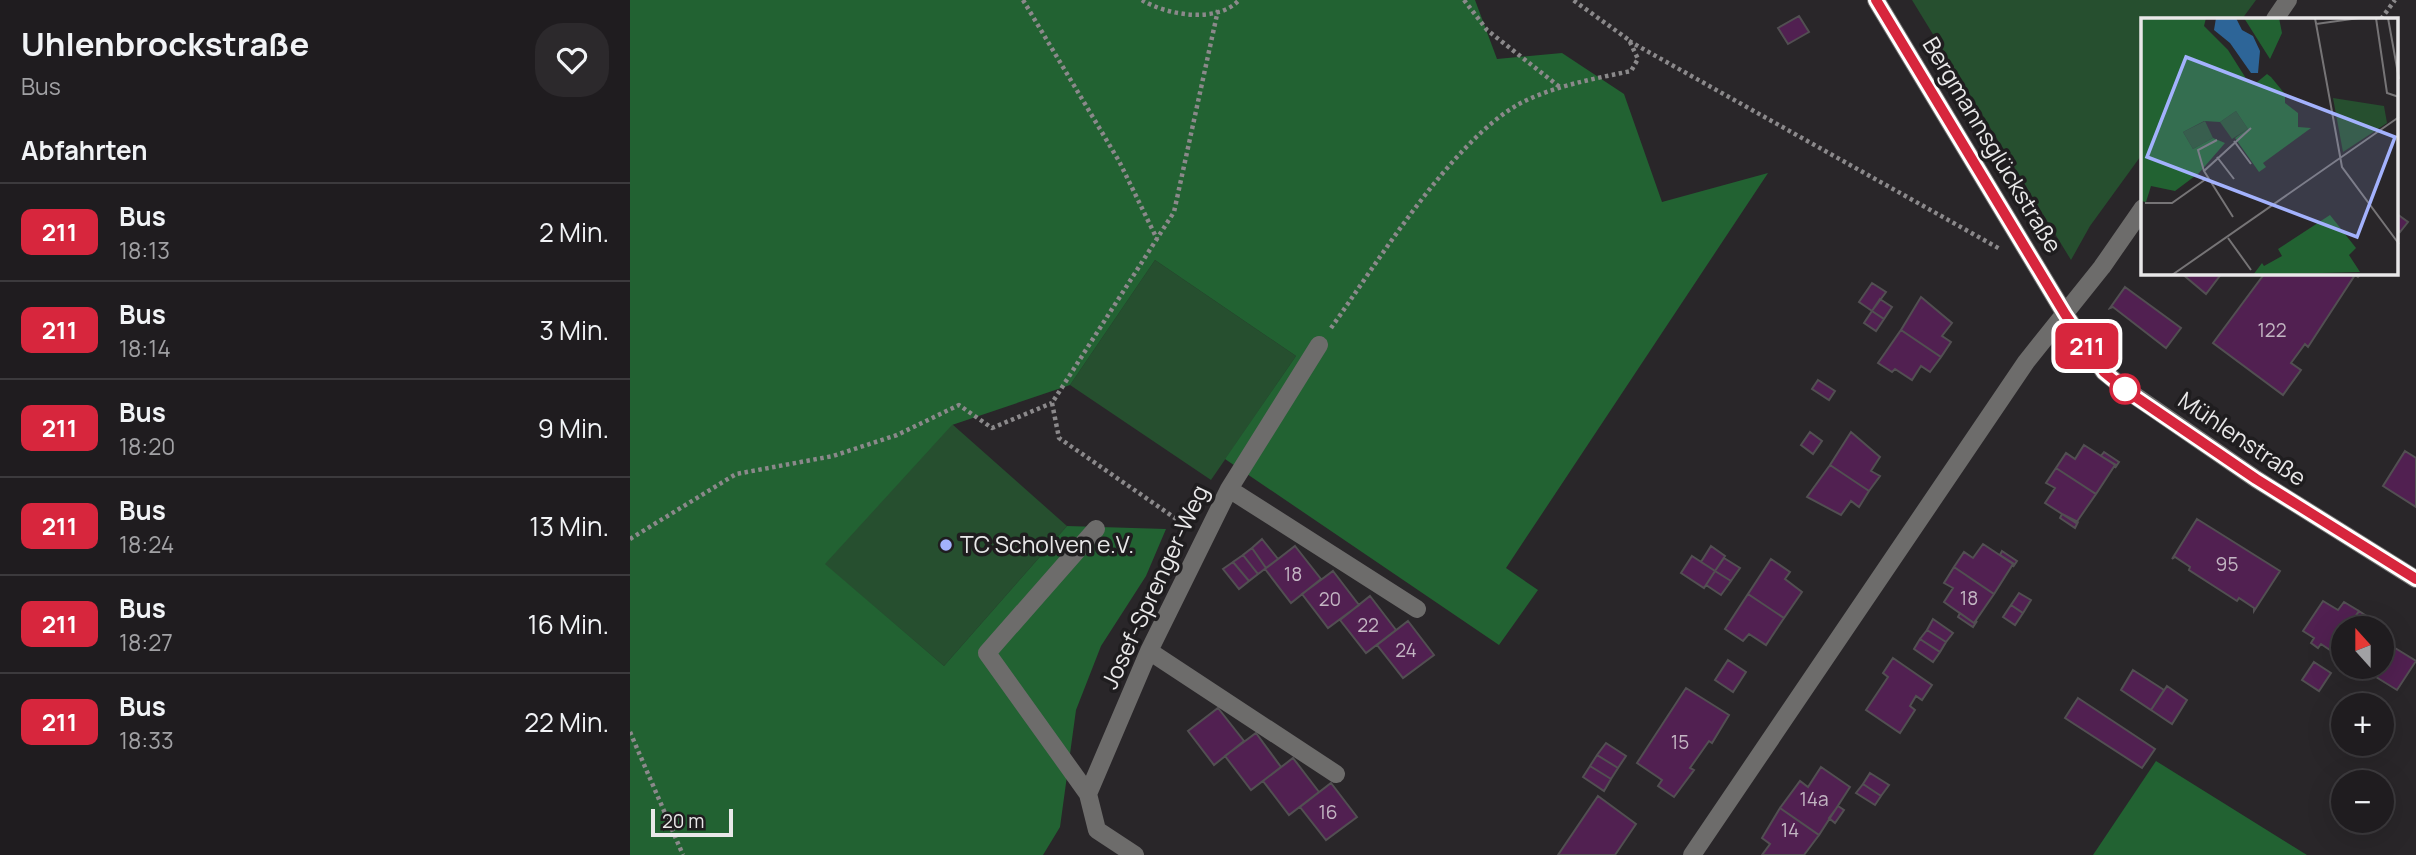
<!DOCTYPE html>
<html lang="de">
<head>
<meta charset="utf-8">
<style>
	body { margin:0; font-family:Manrope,sans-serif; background:#2c292c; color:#f1f3f6; height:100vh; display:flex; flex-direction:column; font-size:26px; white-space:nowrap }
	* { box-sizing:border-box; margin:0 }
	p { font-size:23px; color:#a1a1a4 }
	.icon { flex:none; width:38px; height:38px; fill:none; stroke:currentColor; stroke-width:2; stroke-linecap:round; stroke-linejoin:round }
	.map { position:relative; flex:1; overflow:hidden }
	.details { display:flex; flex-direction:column; background:#1f1c1f; width:630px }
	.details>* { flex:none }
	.badge { padding:0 14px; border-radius:10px; font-size:24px; line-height:46px }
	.needle { width:46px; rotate:339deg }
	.controls { position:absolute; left:1701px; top:616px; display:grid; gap:14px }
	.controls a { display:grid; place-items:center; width:63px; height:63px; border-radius:50%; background:#1f1c1f; box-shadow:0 7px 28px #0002,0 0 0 2px #3c3a3d; font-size:35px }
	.scale { position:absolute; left:21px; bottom:18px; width:82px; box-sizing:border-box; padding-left:7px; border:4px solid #e9e8e9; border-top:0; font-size:19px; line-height:24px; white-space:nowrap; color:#e9e8e9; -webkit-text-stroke:5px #1f1d1f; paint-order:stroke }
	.map>.badge { position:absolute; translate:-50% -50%; box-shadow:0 0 0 4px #fff }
	h2 { padding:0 21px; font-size:26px; line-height:63px }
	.round { display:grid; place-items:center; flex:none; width:74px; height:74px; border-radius:28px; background:#2c292c }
	.overview { display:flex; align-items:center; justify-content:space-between; height:119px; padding:0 21px }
	h1 { font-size:33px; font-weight:700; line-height:52px }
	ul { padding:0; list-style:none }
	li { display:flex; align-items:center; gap:21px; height:98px; padding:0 21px; border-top:2px solid #3c3a3d }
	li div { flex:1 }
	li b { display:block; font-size:26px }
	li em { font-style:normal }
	li .badge { min-width:77px; font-weight:700; text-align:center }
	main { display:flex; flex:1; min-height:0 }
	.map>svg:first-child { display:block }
</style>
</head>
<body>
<main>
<section class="details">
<div class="overview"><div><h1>Uhlenbrockstraße</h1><p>Bus</p></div><a class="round"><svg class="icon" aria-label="heart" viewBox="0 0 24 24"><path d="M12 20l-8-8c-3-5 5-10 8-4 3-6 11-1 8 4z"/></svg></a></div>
<h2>Abfahrten</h2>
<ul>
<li><span class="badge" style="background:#d7263d;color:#fff">211</span><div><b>Bus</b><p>18:13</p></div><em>2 Min.</em></li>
<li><span class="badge" style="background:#d7263d;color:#fff">211</span><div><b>Bus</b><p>18:14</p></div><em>3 Min.</em></li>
<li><span class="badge" style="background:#d7263d;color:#fff">211</span><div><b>Bus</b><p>18:20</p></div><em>9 Min.</em></li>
<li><span class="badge" style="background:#d7263d;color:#fff">211</span><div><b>Bus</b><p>18:24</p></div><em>13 Min.</em></li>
<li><span class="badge" style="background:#d7263d;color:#fff">211</span><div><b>Bus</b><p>18:27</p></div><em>16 Min.</em></li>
<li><span class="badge" style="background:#d7263d;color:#fff">211</span><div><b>Bus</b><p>18:33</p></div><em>22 Min.</em></li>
</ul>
</section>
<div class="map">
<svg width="1786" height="855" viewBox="0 0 1786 855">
	<rect width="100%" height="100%" fill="#292629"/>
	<path fill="#264f2f" d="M1282 0H1626L1612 19H1513V153L1460 226 1441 260Z
		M525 260 666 356 581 480 440 385Z
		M322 424 437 526 314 666 194 564Z"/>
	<path fill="#226232" d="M0 0H845L867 59 932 53 994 94 1032 202 1138 173 876 568 908 590 869 645 595 459 666 356 525 260 440 385 322 425 195 564 314 666 437 526 536 529 516 576 471 646 446 710 430 827 413 855H0Z
		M1526 761 1677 855H1463Z"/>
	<path fill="#512051" stroke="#524f52" stroke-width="2" d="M1169 16 1179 32 1158 44 1148 28Z
		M1767 214 1778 222 1770 232 1767 229Z
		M1551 273H1592L1576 294Z
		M1635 273H1732L1728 277 1725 275 1678 347 1675 344 1661 363 1671 370 1653 395 1583 343Z
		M1242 283 1256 292 1242 311 1229 302Z
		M1495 287 1551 328 1536 348 1483 307 1480 308Z
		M1291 297 1322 323 1312 336 1321 342 1311 357 1271 330Z
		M1250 299 1262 307 1254 319 1242 311Z
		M1242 311 1254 319 1246 331 1234 323Z
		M1271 330 1311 357 1300 372 1291 366 1282 380 1265 369 1262 372 1248 363Z
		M1188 380 1205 391 1199 400 1182 389Z
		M1180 432 1192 441 1183 454 1171 445Z
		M1221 432 1250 457 1241 471 1250 476 1239 491 1200 465Z
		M1454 445 1485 465 1466 494 1426 468 1436 453 1445 459Z
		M1775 451 1786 458V507L1753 486Z
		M1474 452 1489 462 1485 468 1486 465 1471 456Z
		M1200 465 1239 491 1229 507 1221 501 1211 515 1177 497Z
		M1426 468 1466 494 1446 523 1415 503 1425 488 1416 483Z
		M1432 514 1448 522 1445 528 1430 518Z
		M1567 519 1650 571 1624 611V608L1609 598 1607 601 1559 570 1560 567 1545 557 1542 559Z
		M632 539 648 559 636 568 622 548Z
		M1353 544 1383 564 1364 594 1324 567 1334 552 1343 558Z
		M665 546 691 579 661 603 635 569Z
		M1081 546 1095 556 1085 571 1071 562Z
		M622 548 636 568 628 574 613 555Z
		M1372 551 1387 561 1383 567 1384 564 1370 555Z
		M613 555 628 574 619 581 603 562Z
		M1062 556 1085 571 1074 588 1051 573Z
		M1094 558 1110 568 1101 581 1085 571Z
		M1141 559 1160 572 1155 579 1172 592 1154 618 1118 594Z
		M603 562 619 581 609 589 593 569Z
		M1324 567 1364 594 1344 623 1314 602 1323 588 1314 583Z
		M703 571 729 605 698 628 672 594Z
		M1085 571 1101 581 1091 595 1076 585Z
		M1389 593 1401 600 1393 613 1381 605Z
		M1118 594 1154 618 1136 645 1119 634 1113 641 1095 629Z
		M740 596 766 630 736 653 710 620Z
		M1693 601 1708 610 1714 602 1729 611 1718 628H1713V636L1703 652 1691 644 1688 648 1681 643 1684 638 1673 631Z
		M1381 605 1393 613 1385 625 1373 617Z
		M1729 611 1744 621 1739 628H1718Z
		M1330 613 1344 623 1347 621 1343 627 1328 617Z
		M1303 619 1323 633 1316 642 1297 630Z
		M778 621 804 655 773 678 747 645Z
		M1297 630 1316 642 1310 652 1290 639Z
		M1713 636V658L1703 652Z
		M1290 639 1310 652 1303 662 1284 649Z
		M1765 648 1786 661 1767 690 1746 677Z
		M1263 658 1302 685 1292 700 1286 696 1280 706 1285 710 1270 733 1236 710 1258 677 1253 673Z
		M1098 660 1116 672 1103 692 1085 680Z
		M1684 662 1701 673 1689 691 1672 680Z
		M1503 670 1534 690 1521 710 1491 690Z
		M1537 686 1557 700 1542 724 1521 710Z
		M1056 688 1099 715 1082 743 1079 741 1060 768 1064 770 1044 797 1028 786 1032 780 1007 763Z
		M1448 698 1525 749 1512 768 1435 718Z
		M588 708 614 741 584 765 558 731Z
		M626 733 651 767 621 790 595 756Z
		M976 743 996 756 988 768 967 755Z
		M967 755 988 768 981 779 960 766Z
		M663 758 689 792 659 815 633 781Z
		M960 766 981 779 974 791 953 777Z
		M1191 767 1220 787 1189 835 1150 808 1170 781 1178 787Z
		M1240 773 1259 785 1251 796 1233 784Z
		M701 783 727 817 696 840 670 807Z
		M1233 784 1251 796 1245 805 1226 793Z
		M968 796 1006 824 985 855H928Z
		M1208 806 1214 810 1205 823 1199 818Z
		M1150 808 1189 835 1174 855H1132L1140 844 1132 838Z"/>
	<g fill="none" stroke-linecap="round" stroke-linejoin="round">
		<path stroke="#8b898b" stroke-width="4.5" stroke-dasharray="3.5 3.5" stroke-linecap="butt" d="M393 0 489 161 527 239
			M512 0C536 15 587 24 609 0
			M834 0 857 30 931 88
			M1751 19 1765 0
			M999 41 1370 249
			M701 328C748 262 820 143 889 104 923 86 963 79 1001 71L1008 59 999 40 943 0
			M558 527 429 438 422 403 544 212 588 10
			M0 539 106 474 203 456 267 435 329 405 362 428 422 403
			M0 732 53 855"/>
		<path stroke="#6d6c6b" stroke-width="18" d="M1246 0 1435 314 1474 372 1498 391 1626 479 1786 579
			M1645 19 1658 0
			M599 489 787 609
			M519 651 706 774
			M458 794 357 653 466 529
			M505 855 467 830 458 794 519 651 599 489 689 345
			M1062 855 1396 362 1472 267 1513 208"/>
	</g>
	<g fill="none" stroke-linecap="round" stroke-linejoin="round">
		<g stroke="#fff" stroke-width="16">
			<path id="line" d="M1246 0 1435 314 1474 372 1497 391 1626 479 1786 579"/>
		</g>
		<use href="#line" stroke="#d7263d" stroke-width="10"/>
	</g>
	<circle fill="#fff" stroke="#d7263d" stroke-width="3.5" cx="1495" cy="389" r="14"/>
	<circle fill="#a3b2fd" stroke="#1f1d1f" stroke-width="2.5" cx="316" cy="545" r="7"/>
	<g text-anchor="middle" stroke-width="7" stroke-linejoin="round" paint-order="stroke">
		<g font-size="19" fill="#c3b6c3">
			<text x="1642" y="337">122</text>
			<text x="1597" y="571">95</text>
			<text x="663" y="581">18</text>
			<text x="1339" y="605">18</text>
			<text x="700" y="606">20</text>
			<text x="738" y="632">22</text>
			<text x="776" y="657">24</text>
			<text x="1050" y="749">15</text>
			<text x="1184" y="806">14a</text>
			<text x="698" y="819">16</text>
			<text x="1160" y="837">14</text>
		</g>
		<g font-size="23" fill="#e9e8e9" stroke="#1f1d1f">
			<text transform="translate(1362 145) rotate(59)" y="8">Bergmannsglückstraße</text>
			<text transform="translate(1612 439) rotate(34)" y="8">Mühlenstraße</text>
			<text transform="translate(525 587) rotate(-65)" y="8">Josef-Sprenger-Weg</text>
		</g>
		<g font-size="23" fill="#e9e8e9" stroke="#1f1d1f" text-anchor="start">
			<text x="330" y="553">TC Scholven e.V.</text>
		</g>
	</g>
	<g transform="translate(1511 18)">
		<rect width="257" height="257" fill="#292629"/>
		<path d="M192 80 243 88 246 105 202 134ZM95 93 107 111 91 121 79 104ZM64 103 72 120 52 131 42 114Z" fill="#264f2f"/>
		<path d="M0 0H65L63 8 87 32 106 62 115 65 126 56 130 59 144 76V85L157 95V109L170 110 122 145 125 149 118 154 94 120 107 111 95 93 79 104 63 103 42 114 52 131 72 120 84 125 58 155 34 173 10 168 5 184 0 183ZM103 0H138L141 15 129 41ZM189 197 215 230 208 237 219 254 112 257 121 245 123 248 141 238 137 231Z" fill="#226232"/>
		<path d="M75 0H95L101 12 112 18 119 33 117 55H110L89 25 73 12Z" fill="#2d6598"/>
		<path fill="none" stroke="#767476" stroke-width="2" d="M174 0 201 149 258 226M235 0 246 75 258 79M247 0 258 61M175 6 218 0M93 123 110 146M76 139 93 161M63 153 57 132 76 122M4 185H31L65 161M92 199 63 153 110 110M87 220 110 252M31 257 258 99"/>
		<path fill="#a3b2fd" fill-opacity="0.15" stroke="#a3b2fd" stroke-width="3.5" d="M45 39 254 119 216 219 6 139Z"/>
		<rect width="257" height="257" fill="none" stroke="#e9e8e9" stroke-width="3.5"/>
	</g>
</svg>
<div class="controls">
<a><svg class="needle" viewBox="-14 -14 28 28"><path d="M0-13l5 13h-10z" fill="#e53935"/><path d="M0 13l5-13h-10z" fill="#a1a1a4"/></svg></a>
<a>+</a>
<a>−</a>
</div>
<div class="scale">20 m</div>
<b class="badge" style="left:1457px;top:346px;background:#d7263d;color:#fff">211</b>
</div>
</main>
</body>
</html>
